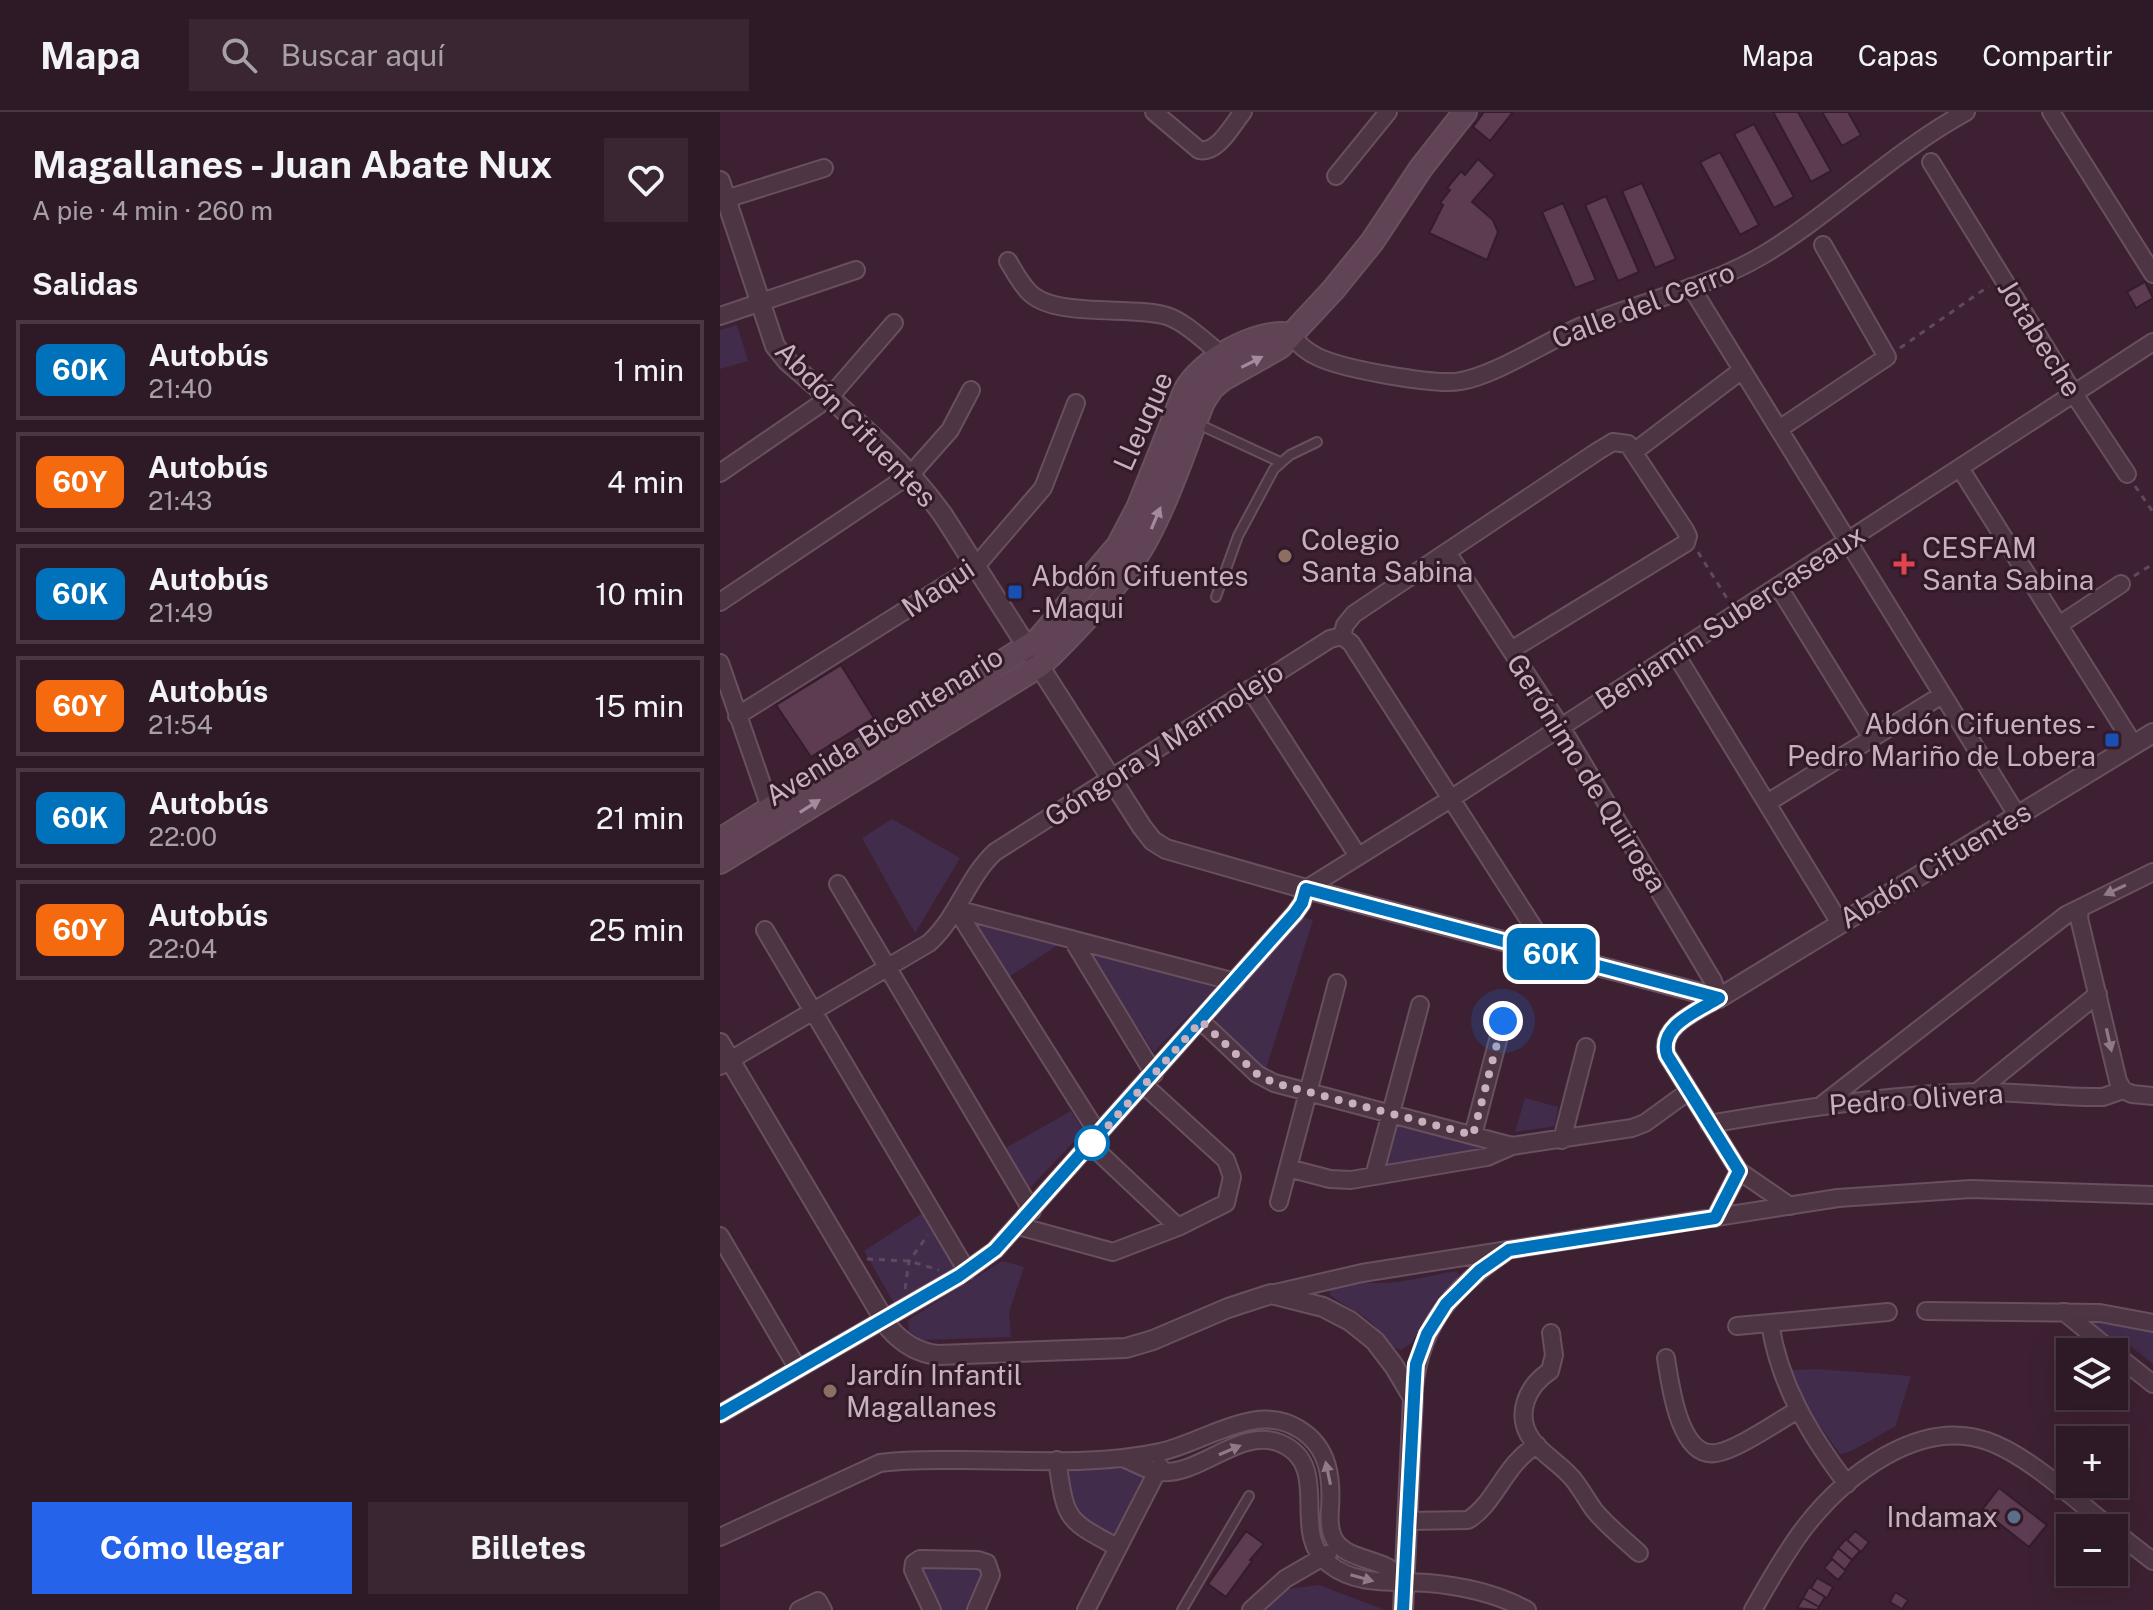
<!DOCTYPE html>
<html lang="es">
<head>
<meta charset="utf-8">
<style>
	body { margin:0; font-family:"Public Sans",sans-serif; background:#3a2632; color:#f1f3f6; height:100vh; display:flex; flex-direction:column; font-size:30px; white-space:nowrap }
	* { box-sizing:border-box; margin:0 }
	p { font-size:26px; color:#a7a0a7 }
	.icon { flex:none; width:44px; height:44px; fill:none; stroke:currentColor; stroke-width:2; stroke-linecap:round; stroke-linejoin:round }
	.map { position:relative; flex:1; overflow:hidden }
	.sheet { display:flex; flex-direction:column; background:#2e1926; width:720px }
	.sheet>* { flex:none }
	.badge { padding:0 16px; border-radius:12px; font-size:28px; line-height:52px }
	.fabs { position:absolute; left:1336px; top:1226px; display:grid; gap:16px }
	.fabs a { display:grid; place-items:center; width:72px; height:72px; border-radius:0px; background:#2e1926; box-shadow:0 8px 32px #0002,0 0 0 2px #493843; font-size:40px }
	.you { position:absolute; width:40px; height:40px; margin:-20px; border:6px solid #fff; border-radius:50%; background:#1a73e8; box-shadow:0 0 0 12px #1a73e833 }
	.map>.badge { position:absolute; translate:-50% -50%; box-shadow:0 0 0 4px #fff }
	h2 { padding:0 32px; font-size:30px; line-height:72px }
	.round { display:grid; place-items:center; flex:none; width:84px; height:84px; border-radius:0px; background:#3a2632 }
	.head { display:flex; align-items:center; justify-content:space-between; height:136px; padding:0 32px }
	h1 { font-size:38px; font-weight:700; line-height:60px }
	.button { display:flex; gap:16px; margin-top:auto; padding:16px 32px }
	.button a { flex:1; height:92px; border-radius:0px; background:#2563eb; color:#fff; font-size:32px; font-weight:700; line-height:92px; text-align:center }
	.button a+a { background:#3a2632; color:#f1f3f6 }
	ul { padding:0; list-style:none }
	li { display:flex; align-items:center; gap:24px; height:100px; margin:0 16px 12px; padding:0 16px; border:4px solid #493843; border-radius:0px }
	li div { flex:1 }
	li b { display:block; font-size:30px }
	li em { font-style:normal }
	li .badge { min-width:88px; font-weight:700; text-align:center }
	header { display:flex; align-items:center; gap:48px; box-sizing:border-box; height:112px; padding:0 40px; background:#2e1926; border-bottom:2px solid #493843 }
	header strong { font-size:38px }
	nav { display:flex; gap:44px; margin-inline-start:auto; font-size:28px }
	.search { width:560px; height:72px; background:#3a2632; display:flex; align-items:center; gap:20px; box-sizing:border-box; padding:0 28px; border-radius:0px; color:#a7a0a7; font-size:30px }
	main { display:flex; flex:1; min-height:0 }
	.map>svg:first-child { display:block }
</style>
</head>
<body>
<header>
<strong>Mapa</strong>
<div class="search"><svg class="icon" aria-label="search" viewBox="0 0 24 24"><circle cx="10" cy="10" r="6"/><path d="M15 15l6 6"/></svg>Buscar aquí</div>
<nav><a>Mapa</a><a>Capas</a><a>Compartir</a></nav>
</header>
<main>
<section class="sheet">
<div class="head"><div><h1>Magallanes - Juan Abate Nux</h1><p>A pie · 4 min · 260 m</p></div><a class="round"><svg class="icon" aria-label="heart" viewBox="0 0 24 24"><path d="M12 20l-8-8c-3-5 5-10 8-4 3-6 11-1 8 4z"/></svg></a></div>
<h2>Salidas</h2>
<ul>
<li><span class="badge" style="background:#0072bc;color:#fff">60K</span><div><b>Autobús</b><p>21:40</p></div><em>1 min</em></li>
<li><span class="badge" style="background:#f56a0f;color:#fff">60Y</span><div><b>Autobús</b><p>21:43</p></div><em>4 min</em></li>
<li><span class="badge" style="background:#0072bc;color:#fff">60K</span><div><b>Autobús</b><p>21:49</p></div><em>10 min</em></li>
<li><span class="badge" style="background:#f56a0f;color:#fff">60Y</span><div><b>Autobús</b><p>21:54</p></div><em>15 min</em></li>
<li><span class="badge" style="background:#0072bc;color:#fff">60K</span><div><b>Autobús</b><p>22:00</p></div><em>21 min</em></li>
<li><span class="badge" style="background:#f56a0f;color:#fff">60Y</span><div><b>Autobús</b><p>22:04</p></div><em>25 min</em></li>
</ul>
<div class="button"><a>Cómo llegar</a><a>Billetes</a></div>
</section>
<div class="map">
<svg width="1433" height="1498" viewBox="0 0 1433 1498">
	<rect width="100%" height="100%" fill="#3d2133"/>
	<path fill="#412c4b" d="M17 213 28 249 0 257V218Z
		M172 707 240 746 195 821 142 726Z
		M247 805 344 829 287 866Z
		M581 805 593 808 545 960 496 914V902Z
		M364 834 495 876 434 940Z
		M805 986 838 995 835 1014 795 1020Z
		M351 999 364 1019 307 1079 282 1038Z
		M675 1011 764 1034 763 1038 664 1057Z
		M204 1100 236 1157 175 1193 144 1139Z
		M282 1149 304 1155 289 1200 291 1225 202 1228 189 1219 188 1208Z
		M737 1159 739 1163 712 1193 692 1231 681 1238C667 1235 662 1222 653 1212 640 1199 623 1194 610 1183V1177C625 1169 638 1171 654 1171 681 1172 711 1163 737 1159Z
		M1370 1209 1390 1211 1433 1221V1252L1404 1229 1396 1238 1367 1211Z
		M1098 1257 1191 1264 1175 1315C1160 1321 1132 1342 1120 1342L1075 1280 1073 1258Z
		M349 1356 414 1357 423 1363V1370L395 1426 357 1409 345 1358Z
		M259 1451 267 1459 249 1498H216L198 1452Z
		M599 1473 665 1498H546L567 1477Z"/>
	<path fill="#5d3c52" stroke="#341c2b" stroke-width="2" d="M764 0H793L770 29 753 15Z
		M1053 0H1078L1111 59 1091 70Z
		M1102 0H1128L1141 23 1122 34Z
		M1034 12 1074 85 1054 96 1014 22Z
		M1000 40 1039 113 1020 123 980 50Z
		M758 47 775 63 752 90 773 108 778 120 767 148 709 121 723 93 720 91 730 78 727 76 741 59 745 63Z
		M922 71 956 147 935 156 902 79Z
		M886 84 919 160 898 169 865 93Z
		M843 91 876 168 855 176 822 100Z
		M1425 170 1433 186 1416 196 1407 180Z
		M121 553 154 606 91 645 56 593Z
		M1279 1376 1327 1413 1309 1435 1262 1398Z
		M526 1419 544 1432 530 1448 532 1449 506 1485 488 1472Z
		M1135 1419 1149 1430 1141 1440 1127 1428Z
		M1126 1427 1140 1439 1132 1448 1118 1436Z
		M1118 1436 1132 1448 1125 1458 1111 1446Z
		M1112 1447 1126 1459 1118 1468 1104 1456Z
		M1097 1466 1113 1475 1107 1486 1091 1476Z
		M1089 1475 1105 1485 1099 1495 1083 1486Z
		M1175 1480 1188 1488 1182 1497 1170 1490Z
		M1083 1486 1099 1495 1097 1498 1077 1496Z"/>
	<g fill="none" stroke-linecap="round" stroke-linejoin="round">
		<g stroke="#68505f" stroke-width="12">
			<path id="service" d="M476 311 560 350
				M496 485 518 424 554 357 570 343 597 330
				M462 1498 529 1384"/>
		</g>
		<g stroke="#68505f" stroke-width="20">
			<path id="minor" d="M434 0 479 38C498 42 512 13 523 0
				M1331 0 1433 162
				M1211 50 1354 282 1407 362
				M616 64 668 0
				M6 87 104 56
				M288 149C294 159 300 171 309 180 335 207 413 193 447 204 467 211 485 230 502 243
				M971 175 1297 703
				M0 204 136 158
				M571 223C578 232 587 240 598 245 623 257 715 274 741 269 776 263 827 229 862 214 922 189 987 176 1043 143 1114 100 1173 40 1246 0
				M1059 317 1167 245 1103 133
				M915 339 1022 258
				M1240 356 1414 633
				M0 361 109 286 174 211
				M727 440 841 615 993 869 999 886C978 899 938 914 947 943L1019 1059 1070 1094
				M1058 474 1152 626
				M0 490 191 362 230 318 251 278
				M1339 513 1401 472
				M622 524 625 513 634 502 878 339 893 330 908 332 965 418 968 424 966 431 791 538
				M622 524 631 531 830 841
				M955 541 1120 811
				M0 551 53 704
				M530 577 638 744
				M17 604 256 454 323 376 356 291
				M1047 691 1222 583
				M118 772 312 1099
				M236 797 515 870
				M236 797 379 1023
				M1360 798 1359 806 1398 969 1403 978
				M45 818 247 1159
				M352 827 434 962
				M481 909 537 962 554 971 792 1034 912 1016 925 1011 969 979
				M0 954 209 831C238 805 247 766 275 740L610 527 622 524
				M1403 978 1412 982 1433 984
				M1257 980 1378 882
				M1103 992 1346 803 1433 760
				M989 1012C1078 997 1165 983 1255 980 1298 979 1341 986 1383 985L1403 978
				M753 1023 783 909
				M842 1028 866 935
				M371 1033 458 1115
				M568 1056 610 1067 631 1068 767 1045 792 1034
				M654 1064 700 893
				M559 1090 617 871
				M995 1106 1019 1059
				M298 1114 393 1140 458 1115 506 1091 512 1065 506 1048 424 973
				M0 1124 78 1257
				M551 1182 642 1161 1118 1086 1251 1077 1433 1083
				M1206 1199 1380 1201 1433 1211
				M1344 1200 1393 1240
				M1050 1211C1059 1272 1090 1323 1127 1372
				M1017 1214 1168 1200
				M831 1221 834 1243 830 1259C807 1274 794 1303 812 1328 823 1343 841 1352 853 1367 861 1377 867 1388 874 1398 887 1414 904 1427 919 1441
				M1394 1241 1433 1272
				M946 1246C950 1271 959 1347 996 1341 1017 1338 1058 1309 1078 1298
				M693 1286C698 1218 727 1180 783 1142
				M0 1302 239 1164 275 1138 575 801 582 791 586 777 732 686 1433 230
				M405 1347C416 1351 427 1359 439 1360 481 1364 519 1315 560 1331 614 1353 568 1422 609 1452 638 1475 675 1468 708 1471 743 1474 776 1481 807 1498
				M337 1348C346 1407 344 1407 397 1435
				M689 1409 748 1408C776 1391 785 1351 817 1333
				M1394 1419 1433 1449
				M0 1425 160 1351C187 1347 213 1348 240 1348 306 1348 375 1354 440 1340 484 1331 536 1289 579 1317 609 1335 612 1366 610 1397 609 1408 609 1418 614 1427 624 1445 650 1446 667 1455 674 1459 680 1464 686 1470
				M79 1498 98 1489 103 1498
				M212 1498 193 1458 194 1451 200 1447 258 1448 267 1451 271 1463 256 1498
				M366 1498 440 1354
				M531 1498 565 1467 608 1442
				M1033 1498C1049 1470 1065 1441 1085 1415 1124 1365 1198 1305 1267 1329 1308 1343 1355 1388 1391 1416"/>
		</g>
		<g stroke="#68505f" stroke-width="22">
			<path id="tertiary" d="M0 69 55 234 67 249C122 297 180 343 223 403L422 715 433 729 446 737 586 777 999 886 1433 621
				M0 931 169 1216C183 1232 198 1241 218 1243L406 1236 433 1228 508 1196 551 1182 603 1195 630 1209 655 1229 674 1254 693 1286 683 1498"/>
		</g>
		<g stroke="#68505f" stroke-width="26">
			<path id="secondary" d="M0 728 319 527 398 434 418 396 465 279C480 250 537 216 571 223
				M0 750 319 554 330 544C363 511 405 467 427 426 450 383 465 335 483 290L492 276 503 267 560 235 613 178 652 130 701 56 745 0"/>
		</g>
		<path stroke="#5f4860" stroke-width="3" stroke-dasharray="6 6" stroke-linecap="butt" d="M1180 236 1269 174
			M1415 374 1433 400
			M978 440 1008 488
			M1414 464 1433 452
			M147 1147 189 1149 219 1158
			M185 1177 189 1149 208 1123"/>
		<use href="#service" stroke="#4d3544" stroke-width="8"/>
		<use href="#minor" stroke="#4d3544" stroke-width="16"/>
		<use href="#tertiary" stroke="#4d3544" stroke-width="18"/>
		<use href="#secondary" stroke="#604354" stroke-width="22"/>
	</g>
	<defs><path id="oneway-solid" d="M-6-.8H1V-3.2L6.5 0L1 3.2V.8H-6Z" transform="scale(2)"/></defs>
	<g fill="#a48a9a">
		<use href="#oneway-solid" transform="translate(532 250) rotate(-27)"/>
		<use href="#oneway-solid" transform="translate(436 406) rotate(-67)"/>
		<use href="#oneway-solid" transform="translate(90 694) rotate(-32)"/>
	</g>
	<g fill="#917988">
		<use href="#oneway-solid" transform="translate(1395 778) rotate(155)"/>
		<use href="#oneway-solid" transform="translate(1389 928) rotate(77)"/>
		<use href="#oneway-solid" transform="translate(510 1338) rotate(-23)"/>
		<use href="#oneway-solid" transform="translate(608 1361) rotate(-102)"/>
		<use href="#oneway-solid" transform="translate(642 1466) rotate(16)"/>
	</g>
	<g fill="none" stroke-linecap="round" stroke-linejoin="round">
		<g stroke="#fff" stroke-width="18">
			<path id="line" d="M0 1302 239 1164 275 1138 575 801 582 791 586 777 999 886C978 899 938 914 947 943L1019 1059 995 1106 789 1138 759 1159 726 1192 707 1222 696 1252 695 1267 683 1498"/>
		</g>
		<use href="#line" stroke="#0072bc" stroke-width="12"/>
		<path stroke="#c9b0bf" stroke-width="8" stroke-dasharray="0 14.4" d="M372 1031 371 1033 481 909 537 962 554 971 753 1023 783 909"/>
	</g>
	<g fill="#8d6e63" stroke="#321a29" stroke-width="3">
		<circle cx="565" cy="444" r="8"/>
		<circle cx="110" cy="1279" r="8"/>
	</g>
	<path fill="#e0444e" stroke="#321a29" stroke-width="3" d="M1180 440h8v8h8v8h-8v8h-8v-8h-8v-8h8z"/>
	<g fill="#1a4fb4" stroke="#321a29" stroke-width="3">
		<rect x="287" y="472" width="16" height="16" rx="4"/>
		<rect x="1384" y="620" width="16" height="16" rx="4"/>
	</g>
	<circle fill="#fff" stroke="#0072bc" stroke-width="4" cx="372" cy="1031" r="16"/>
	<circle fill="#5c6f8a" stroke="#321a29" stroke-width="3" cx="1294" cy="1405" r="8"/>
	<g text-anchor="middle" stroke-width="6" stroke-linejoin="round" paint-order="stroke">
		<g font-size="28" fill="#c9b0bf" stroke="#321a29">
			<text transform="translate(923 193) rotate(-21)" y="10">Calle del Cerro</text>
			<text transform="translate(1320 226) rotate(58)" y="10">Jotabeche</text>
			<text transform="translate(423 309) rotate(-66)" y="10">Lleuque</text>
			<text transform="translate(136 312) rotate(46)" y="10">Abdón Cifuentes</text>
			<text transform="translate(218 476) rotate(-34)" y="10">Maqui</text>
			<text transform="translate(1010 505) rotate(-33)" y="10">Benjamín Subercaseaux</text>
			<text transform="translate(164 614) rotate(-32)" y="10">Avenida Bicentenario</text>
			<text transform="translate(444 632) rotate(-33)" y="10">Góngora y Marmolejo</text>
			<text transform="translate(867 661) rotate(58)" y="10">Gerónimo de Quiroga</text>
			<text transform="translate(1215 753) rotate(-31)" y="10">Abdón Cifuentes</text>
			<text transform="translate(1196 987) rotate(-4)" y="10">Pedro Olivera</text>
		</g>
		<g font-size="28" fill="#c9b0bf" stroke="#321a29" text-anchor="start">
			<text x="581" y="438">Colegio<tspan x="581" dy="32">Santa Sabina</tspan></text>
			<text x="1202" y="446">CESFAM<tspan x="1202" dy="32">Santa Sabina</tspan></text>
			<text x="311" y="474">Abdón Cifuentes<tspan x="311" dy="32">- Maqui</tspan></text>
			<text x="1376" y="622" text-anchor="end">Abdón Cifuentes -<tspan x="1376" dy="32">Pedro Mariño de Lobera</tspan></text>
			<text x="126" y="1273">Jardín Infantil<tspan x="126" dy="32">Magallanes</tspan></text>
			<text x="1278" y="1415" text-anchor="end">Indamax</text>
		</g>
	</g>
</svg>
<div class="fabs">
<a><svg class="icon" aria-label="layers" viewBox="0 0 24 24"><path d="M12 4l9 5-9 5-9-5zM3 14l9 5 9-5"/></svg></a>
<a>+</a>
<a>−</a>
</div>
<div class="you" style="left:783px;top:909px"></div>
<b class="badge" style="left:831px;top:842px;background:#0072bc;color:#fff">60K</b>
</div>
</main>
</body>
</html>
